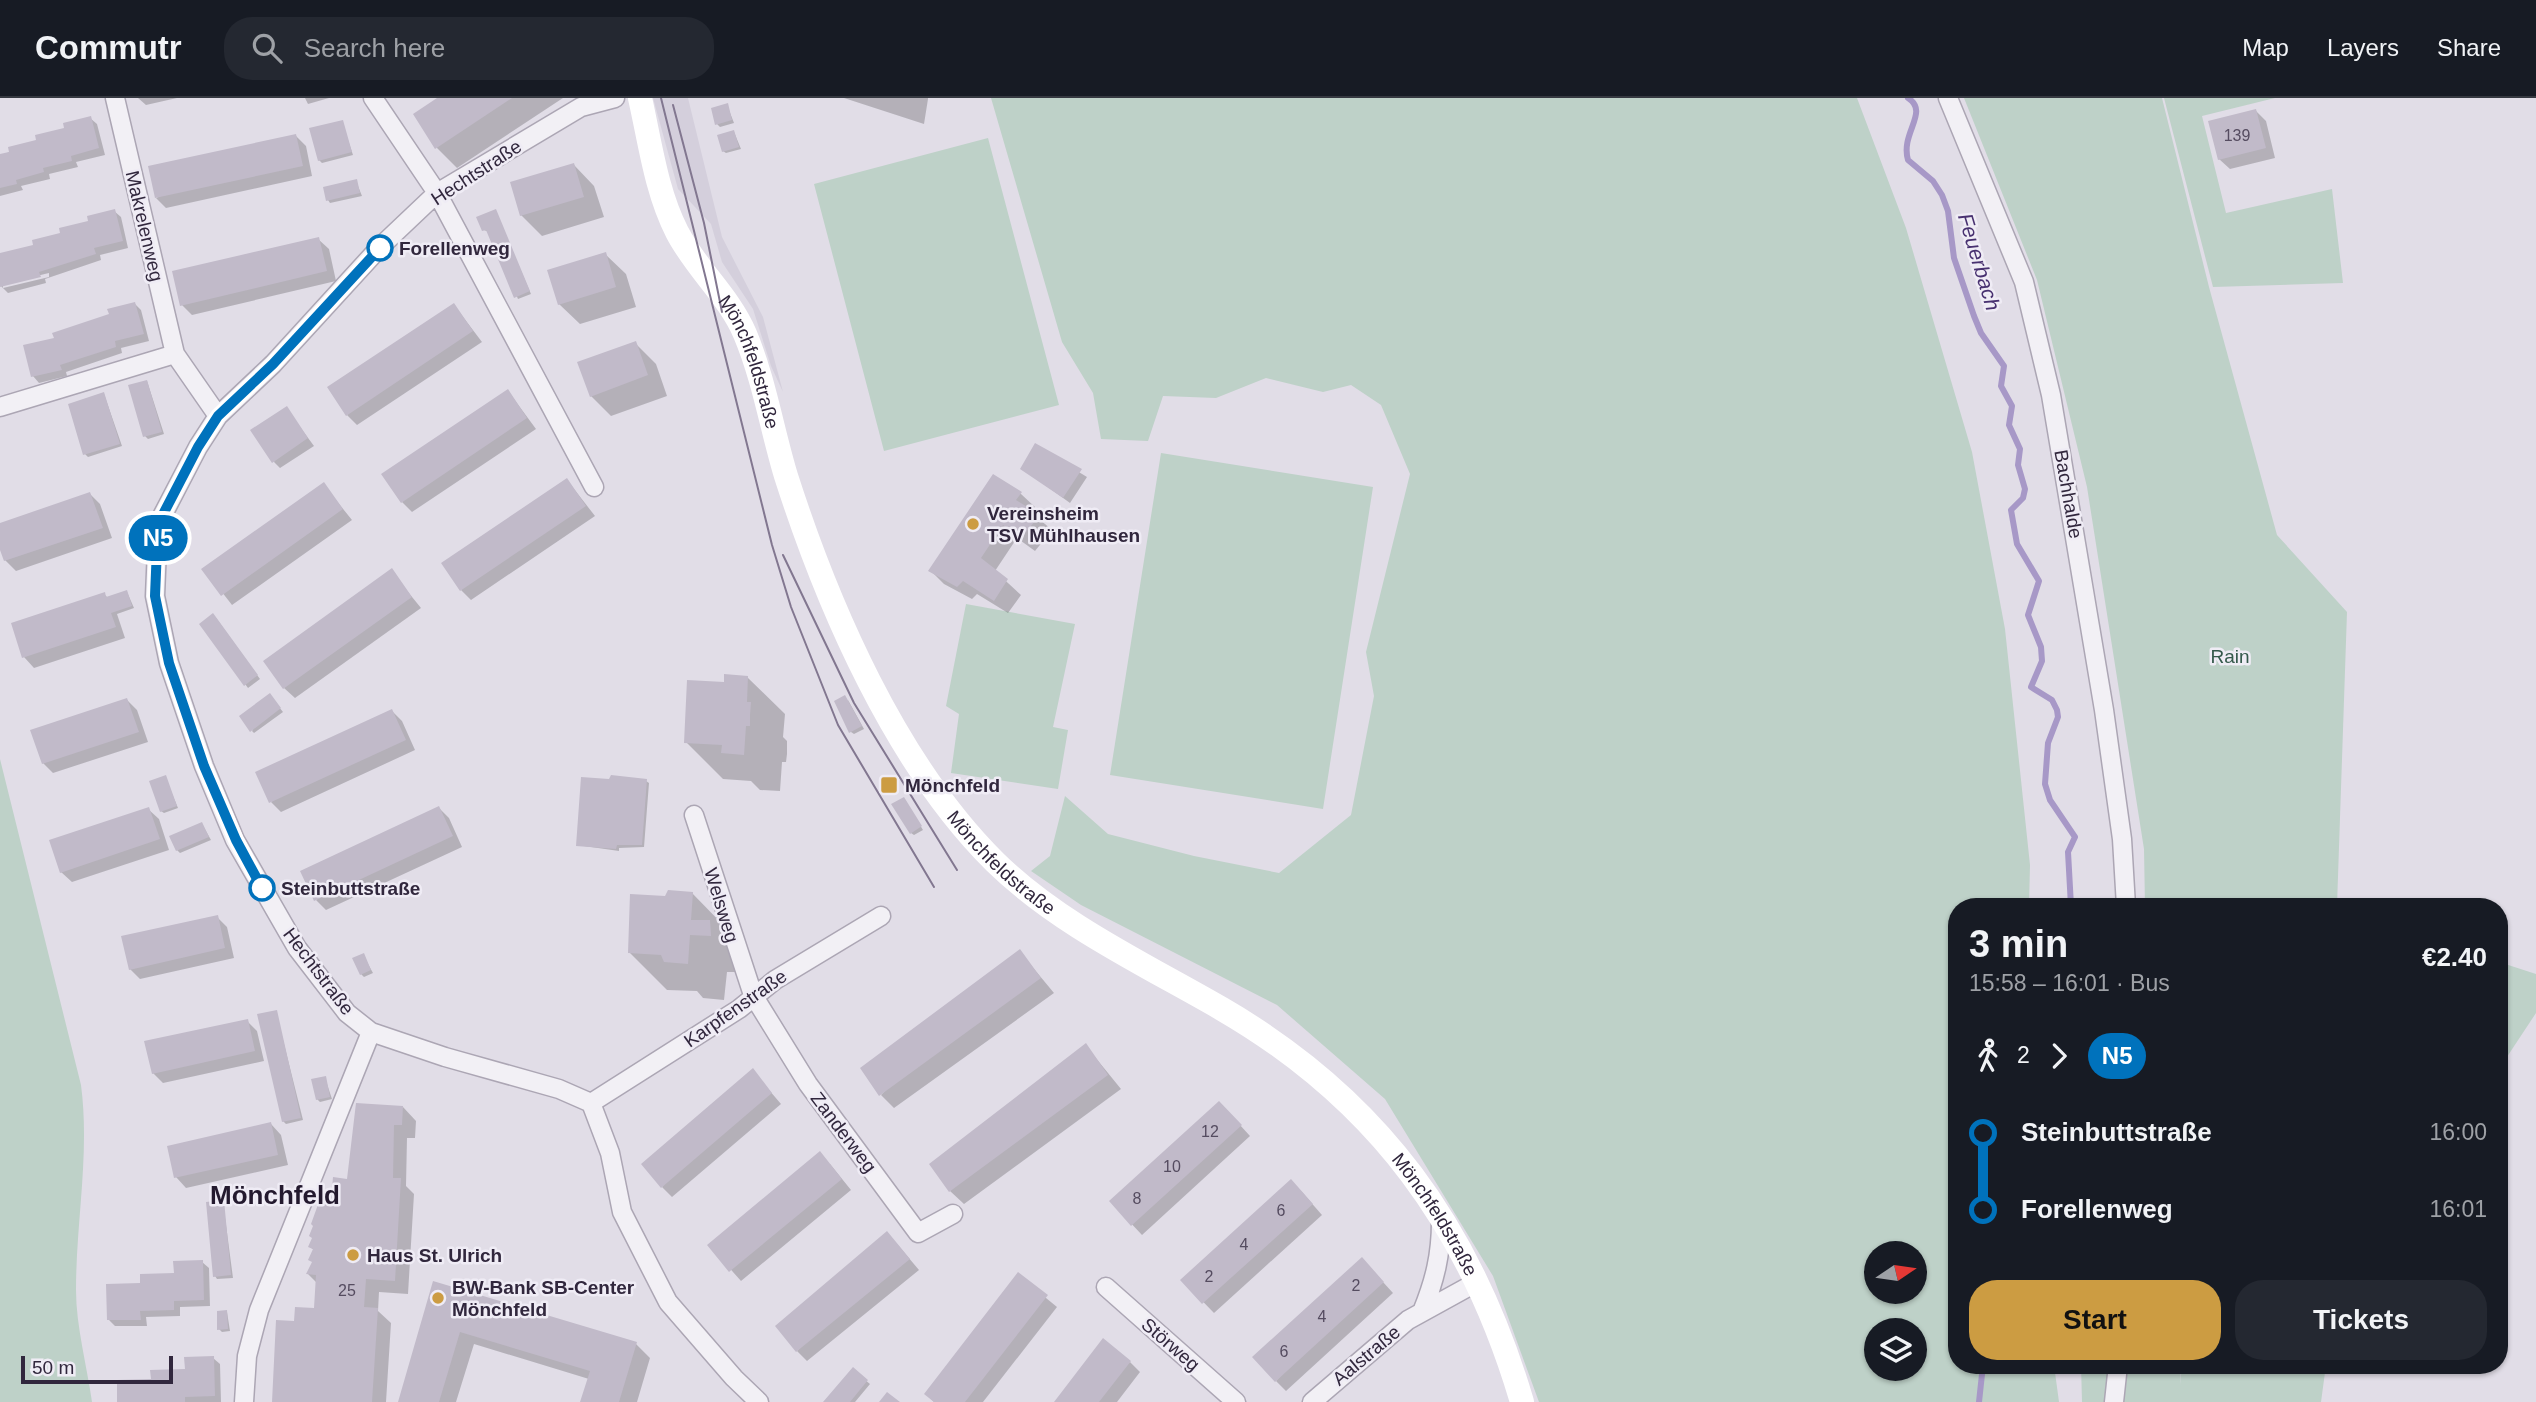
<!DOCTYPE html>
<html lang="en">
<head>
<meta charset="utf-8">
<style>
	body { margin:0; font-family:Arial,sans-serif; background:#242831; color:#f1f3f6; height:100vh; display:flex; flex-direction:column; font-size:26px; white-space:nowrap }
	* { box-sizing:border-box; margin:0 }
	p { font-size:23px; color:#9ea1a6 }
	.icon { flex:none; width:38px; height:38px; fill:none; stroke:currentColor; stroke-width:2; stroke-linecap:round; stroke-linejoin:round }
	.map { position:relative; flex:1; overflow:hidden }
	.details { position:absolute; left:1948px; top:800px; width:560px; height:476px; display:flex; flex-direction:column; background:#171b24; border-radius:28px; box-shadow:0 2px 5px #0004 }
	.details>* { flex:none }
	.badge { padding:0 14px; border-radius:23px; font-size:24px; line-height:46px }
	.needle { width:46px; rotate:77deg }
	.buttons { position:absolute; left:1864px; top:1143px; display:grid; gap:14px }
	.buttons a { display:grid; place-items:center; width:63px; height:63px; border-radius:50%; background:#171b24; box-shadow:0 2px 5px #0004; font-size:35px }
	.scale { position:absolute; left:21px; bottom:18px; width:152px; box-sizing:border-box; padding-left:7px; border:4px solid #31273d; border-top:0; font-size:19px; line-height:24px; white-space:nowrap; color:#31273d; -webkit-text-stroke:5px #efecf5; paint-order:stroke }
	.map>.badge { position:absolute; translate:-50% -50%; box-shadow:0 0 0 4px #fff }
	.legs { display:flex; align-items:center; gap:10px; height:77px; padding:0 21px; font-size:23px }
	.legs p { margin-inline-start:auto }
	.overview { display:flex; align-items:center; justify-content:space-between; height:119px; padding:0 21px }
	h1 { font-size:38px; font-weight:600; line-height:52px }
	.button { display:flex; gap:14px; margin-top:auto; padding:14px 21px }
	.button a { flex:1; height:80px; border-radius:28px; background:#cc9c42; color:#111; font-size:28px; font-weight:600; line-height:80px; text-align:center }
	.button a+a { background:#242831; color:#f1f3f6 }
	ul { padding:0 21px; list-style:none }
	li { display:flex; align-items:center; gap:24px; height:77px; font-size:26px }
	li i { display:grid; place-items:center; width:10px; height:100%; margin:0 9px; background:currentColor }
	li i::after { content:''; width:18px; height:18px; margin:-9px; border:5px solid; border-radius:50%; background:#171b24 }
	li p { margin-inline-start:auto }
	li:first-child i { background:linear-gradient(#0000 50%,currentColor 0) }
	li:last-child i { background:linear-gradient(currentColor 50%,#0000 0) }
	header { display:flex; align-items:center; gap:42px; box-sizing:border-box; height:98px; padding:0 35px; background:#171b24; border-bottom:2px solid #363941 }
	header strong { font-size:33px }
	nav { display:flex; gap:38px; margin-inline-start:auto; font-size:24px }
	.search { width:490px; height:63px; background:#242831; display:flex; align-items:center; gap:18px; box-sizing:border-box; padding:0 24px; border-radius:28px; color:#9ea1a6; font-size:26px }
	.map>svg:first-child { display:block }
</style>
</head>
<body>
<header>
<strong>Commutr</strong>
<div class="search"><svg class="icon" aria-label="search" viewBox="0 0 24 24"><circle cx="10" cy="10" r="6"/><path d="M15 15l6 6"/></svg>Search here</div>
<nav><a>Map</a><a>Layers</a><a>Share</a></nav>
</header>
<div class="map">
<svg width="2536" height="1304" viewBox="0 0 2536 1304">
	<rect width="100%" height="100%" fill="#e1dde7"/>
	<path fill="#d4cfdc" d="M653 0H688L722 139 763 219 783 294 771 268 753 211 722 164 711 126 678 91Z"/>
	<path fill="#bed1c8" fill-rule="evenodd" d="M991 0H1857L1906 130 1972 354 2005 531 2030 767 2029 808H1956V1267H2054L2059 1304H1539L1493 1178 1385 1001 1277 907 1081 807 1031 773 1050 758 1065 698 1108 736 1194 758 1279 775 1351 717 1374 598 1366 554 1410 376 1381 307 1351 287 1323 294 1266 280 1216 300 1163 298 1148 343 1101 341 1093 295 1062 244ZM1876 1155H1914V1194H1876ZM1876 1232H1914V1270H1876Z
		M1964 0H2162L2209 189 2277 437 2347 514 2337 808H2145L2144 751 2087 389 2037 182Z
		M2164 0H2275L2202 18 2226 115 2332 91 2343 185 2213 189Z
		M988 40 1059 307 884 353 814 86Z
		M1161 355 1373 389 1323 711 1110 677Z
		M966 506 1075 526 1053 629 1068 632 1058 691 951 675 959 616 946 608Z
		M0 661 81 987C90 1056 76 1122 76 1192 76 1228 87 1268 92 1304H0Z
		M2499 864 2536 876V915L2499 971Z
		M2081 1267H2181L2180 1287 2182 1267H2326L2321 1304H2082Z"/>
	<path fill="#0003" fill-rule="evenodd" d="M138 0H177L146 7Z
		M305 0H329L308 6Z
		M441 0H563L457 70 437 50Z
		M844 0H928V1L924 26Z
		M727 7 734 25 720 29 717 26Z
		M2256 13 2266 23 2275 60 2230 71 2219 61Z
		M90 20 97 26 105 57 76 64 78 69 49 76 50 81 21 88 23 92 0 98V58Z
		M342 24 353 57 322 65 319 62Z
		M734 34 741 51 726 55 723 53Z
		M296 38 306 48 312 78 166 110 156 100Z
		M574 67 594 88 604 119 542 138 521 117Z
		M356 83 362 98 330 105 328 102Z
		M114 113 121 119 128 150 100 157 101 162 45 181 46 185 8 195 1 188 0 156 35 148ZM49 175V179L3 190V186Z
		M495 113 531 196 518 201 489 134 484 132Z
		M318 141 329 151 336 183 192 217 182 207Z
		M605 156 626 176 636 209 580 226 559 206Z
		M135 206 141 212 149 243 121 250 122 255 66 274 67 278 39 285 33 278 56 241Z
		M454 207 482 244 357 327 347 317Z
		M635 245 656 266 667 298 611 318 591 298Z
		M147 283 164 336 148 341 145 338Z
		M508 293 536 331 412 414 402 404Z
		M104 296 122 348 88 359 85 356Z
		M286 310 314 348 280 370 274 364Z
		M1036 348 1087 379 1070 405 1023 371Z
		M993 379 1021 396 1035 409 1031 414 1052 432 1035 453 1017 440 995 473 1021 497 1008 515 977 496 972 501 944 486 930 472Z
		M567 382 595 418 471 502 461 492Z
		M323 386 352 422 232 507 204 471Z
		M90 396 100 406 112 440 16 473 5 462 0 446V426Z
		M391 473 421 510 295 600 284 590Z
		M127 494 134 510 117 516 125 540 34 570 24 559 13 526 104 496 108 500Z
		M216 520 260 581 248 590 201 526Z
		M747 579 785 616 783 639 787 643V656L786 664H782L780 693 760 692 751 683 723 681 686 644 725 586Z
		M272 600 283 614 254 635 252 633Z
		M127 602 137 612 148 644 53 675 43 665Z
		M848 602 864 631 854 636 851 634Z
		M392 613 402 623 415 652 281 714 271 704Z
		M165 679 178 710 164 715 161 713Z
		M646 683 649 685 644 749 619 750V753L577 747Z
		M906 704 923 732 914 737 911 735Z
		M439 710 449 720 462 749 326 812 316 802Z
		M148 711 159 721 169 752 72 784 61 774Z
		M202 726 211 742 180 755 177 752Z
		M692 795 729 833 747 874H727L724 902 703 900 697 893 667 892 629 854 665 800Z
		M217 819 227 829 234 860 140 881 130 871Z
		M1020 854 1054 895 894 1010 881 997Z
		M363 857 373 875 364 879 361 876Z
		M276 914 303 1022 286 1026 283 1023Z
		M247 923 257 933 264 963 163 985 153 975Z
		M1086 948 1121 991 964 1106 950 1093Z
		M752 972 781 1006 672 1099 662 1089Z
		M325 980 332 1001 320 1004 317 1001Z
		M403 1009 416 1023 415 1040H407L406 1088 414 1096 408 1196 379 1194 378 1213 391 1225 386 1304H273L295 1225 316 1212 317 1185 308 1176 313 1165 314 1152 310 1149 333 1104Z
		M1229 1015 1250 1038 1142 1137 1111 1104Z
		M271 1026 281 1037 288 1067 186 1090 176 1079Z
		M830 1066 851 1092 741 1183 709 1147Z
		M1301 1093 1322 1117 1214 1215 1182 1182Z
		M223 1104 233 1180 217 1181 215 1178Z
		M897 1146 919 1172 807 1263 797 1253Z
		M202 1164 209 1170 210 1208 180 1209V1218L146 1219 147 1228H115L109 1222 142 1187 175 1177Z
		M1372 1172 1393 1195 1286 1293 1276 1283Z
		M1018 1177 1057 1209 983 1304H934L926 1296Z
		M435 1185 636 1246 650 1260 637 1304H582L589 1281 474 1246 456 1304H399Z
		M227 1214 230 1233 222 1234 219 1231Z
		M213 1260 220 1266 221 1304H119L152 1282 186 1273Z
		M1130 1264 1140 1274 1117 1304H1056Z
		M853 1272 870 1286 855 1304H826Z"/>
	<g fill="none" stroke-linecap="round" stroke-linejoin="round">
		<path stroke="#a798c7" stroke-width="6" d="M1908 0C1930 14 1900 35 1908 62L1933 83 1942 97 1948 113 1954 160 1974 218 1981 235 2004 268 2001 288 2012 308 2009 327 2020 351 2018 367 2025 391 2023 400 2011 412 2017 446 2039 483 2028 517 2041 549 2042 563 2031 589 2052 602 2057 612 2058 619 2048 645 2045 686 2050 702 2075 739 2068 754 2071 808
			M1979 1304 1983 1267"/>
	</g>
	<path fill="#c1bac9" d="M437 0H512L435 51 413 16Z
		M728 5 732 22 715 27 711 10Z
		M2256 11 2266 50 2218 62 2208 23Z
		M91 18 99 50 71 58 72 63 43 70 44 74 16 82 17 86 0 90V56L9 54 8 49 36 42 35 37 64 30 63 25Z
		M343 22 352 54 318 63 309 30Z
		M734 32 739 49 722 54 717 37Z
		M296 36 303 68 155 100 148 68Z
		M574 65 584 99 520 118 510 84Z
		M357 81 360 95 326 103 323 89Z
		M115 111 123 143 94 150 96 156 39 174 41 179 0 189V155L33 147 32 142 60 135 59 130 88 123 87 118Z
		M496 111 530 193 514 200 486 132 482 133 476 119Z
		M319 139 327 173 180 208 172 173Z
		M606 154 616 189 558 207 547 172Z
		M135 204 144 236 115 243 116 249 60 267 62 272 31 279 23 247 54 240 52 235 109 216 107 211Z
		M454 205 473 233 346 318 327 289Z
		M636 243 648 277 590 299 577 264Z
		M147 282 162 334 143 339 128 287Z
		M508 291 527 320 401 405 381 376Z
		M104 294 120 346 83 357 68 306Z
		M287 308 308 340 272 365 250 332Z
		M1035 345 1082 371 1063 400 1020 371Z
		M993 376 1022 394 1016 402 1040 417 1021 440 1003 427 981 460 1008 481 994 503 963 483 957 489 928 473Z
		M567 380 586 408 460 493 441 465Z
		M324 384 343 411 221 498 201 471Z
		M90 394 103 430 4 463 0 452V425Z
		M392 470 412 499 283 591 263 563Z
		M127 492 132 508 111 515 116 529 22 560 11 525 105 494 106 499Z
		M213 515 258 577 244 588 199 526Z
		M724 576 748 578 747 604H751L750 617V628H746L744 657 721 655 722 647 684 645 687 582 724 584Z
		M270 595 281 610 250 634 239 618Z
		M845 597 862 628 849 635 834 603Z
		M127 600 139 634 42 666 30 632Z
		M392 611 406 642 269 705 255 674Z
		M166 677 177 708 160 714 149 683Z
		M611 677 647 681 642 747H617L616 751 576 748 581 679 609 681Z
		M904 699 922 728 910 736 891 706Z
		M439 708 453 738 314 803 300 773Z
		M149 709 160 741 60 775 49 742Z
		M202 724 209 739 176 753 169 738Z
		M668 792 693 794 691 822H710L711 838 690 837 688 866 664 864 661 857 628 855 630 796 665 798Z
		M218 817 225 850 129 872 121 838Z
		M1020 851 1041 880 879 998 860 970Z
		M364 855 371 872 360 877 352 860Z
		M277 912 301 1020 282 1024 257 916Z
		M248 921 255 953 152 976 144 943Z
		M1086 945 1108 977 949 1094 929 1066Z
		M753 970 772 995 661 1090 641 1066Z
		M326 978 330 999 316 1002 311 981Z
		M1219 1003 1242 1027 1131 1128 1109 1103Z
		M356 1005 403 1008 402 1027H394L393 1080H401L395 1183 366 1181 364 1209 378 1210 372 1304H272L276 1222 294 1223 295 1209 314 1210 316 1177 306 1176 312 1164 308 1162 313 1151 308 1149 312 1140 309 1138 313 1128 311 1126 320 1101 331 1102 333 1079 347 1081Z
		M271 1024 278 1057 174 1080 167 1048Z
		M820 1053 842 1081 729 1174 707 1147Z
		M1291 1081 1313 1106 1202 1206 1180 1182Z
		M224 1102 231 1177 213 1179 206 1104Z
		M887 1133 910 1161 796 1254 775 1228Z
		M1362 1159 1384 1184 1275 1284 1252 1259Z
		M203 1162 204 1202 174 1203V1212L140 1213 141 1222H107L106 1186 140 1185V1176L174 1175 173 1163Z
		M1018 1174 1048 1197 965 1304H934L924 1296Z
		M433 1183 637 1244 619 1304H580L590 1273 460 1234 439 1304H398Z
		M227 1212 228 1231 217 1232V1213Z
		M1103 1240 1131 1263 1099 1304H1054Z
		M214 1258 215 1298 185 1299V1304H117V1282L151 1281 150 1272 185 1271 184 1259Z
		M853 1269 868 1282 850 1304H823Z
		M887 1294 900 1304H879Z"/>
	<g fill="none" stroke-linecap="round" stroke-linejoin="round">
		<g stroke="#aca6b4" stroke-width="21">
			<path id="minor" d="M115 0 175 256 218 318
				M373 0 437 95 594 389
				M615 0 581 9 437 95 380 149 273 266 218 318 198 349 158 426 155 498 169 565 204 668 235 742 297 850 347 915 371 934 445 959 559 991 591 1005 610 1055 622 1114 668 1204 734 1280 759 1304
				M1948 0 2024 184 2051 297 2104 612 2122 741 2126 808
				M0 309 175 256
				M694 717 753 897 808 986 918 1135 953 1116
				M591 1005 739 911 775 882 881 818
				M1106 1189 1236 1304
				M1422 1214C1435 1182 1441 1157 1441 1123
				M244 1304 247 1258 259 1212 371 934
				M1312 1304 1408 1222 1477 1184
				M2114 1304 2118 1267"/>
		</g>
		<use href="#minor" stroke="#f2f0f5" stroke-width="18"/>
		<path stroke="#fff" stroke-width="24" id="s1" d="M640 0C650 44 656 93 677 134 696 171 729 198 745 236 764 281 772 332 786 378 828 509 896 666 995 764 1058 826 1146 867 1222 911 1379 1002 1471 1131 1522 1304"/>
		<path stroke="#827790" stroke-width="2" d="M661 0 772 447 791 509 838 627 934 789
			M673 7 704 125 722 214
			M783 457 854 605 957 772"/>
	</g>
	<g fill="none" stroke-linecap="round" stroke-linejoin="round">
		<g stroke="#fff" stroke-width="16">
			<path id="line-1" d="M262 790 236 742 204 668 169 565 155 498 158 426 198 349 218 318 273 266 380 150"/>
		</g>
		<use href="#line-1" stroke="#0072bc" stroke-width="10"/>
	</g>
	<g fill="#fff" stroke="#0072bc" stroke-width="3.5">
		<circle cx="380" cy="150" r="12"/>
		<circle cx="262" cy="790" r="12"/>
	</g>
	<g fill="#cc9c42" stroke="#efecf5" stroke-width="2.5">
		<circle cx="973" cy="426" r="7"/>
		<rect x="880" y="678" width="18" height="18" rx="3.5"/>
		<circle cx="353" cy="1157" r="7"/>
		<circle cx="438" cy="1200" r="7"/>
	</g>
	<g text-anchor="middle" stroke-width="5" stroke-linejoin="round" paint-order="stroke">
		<g font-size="16" fill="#554c60">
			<text x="2237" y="43">139</text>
			<text x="1210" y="1039">12</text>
			<text x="1172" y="1074">10</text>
			<text x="1137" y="1106">8</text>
			<text x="1281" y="1118">6</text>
			<text x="1244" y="1152">4</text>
			<text x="1209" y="1184">2</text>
			<text x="1356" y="1193">2</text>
			<text x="347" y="1198">25</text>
			<text x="1322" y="1224">4</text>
			<text x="1284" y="1259">6</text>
		</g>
		<g font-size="19" fill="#31273d" stroke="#efecf5">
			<text transform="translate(476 74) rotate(-33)" y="7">Hechtstraße</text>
			<text transform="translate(145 128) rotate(77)" y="7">Makrelenweg</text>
			<text dy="7" stroke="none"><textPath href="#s1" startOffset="290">Mönchfeldstraße</textPath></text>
			<text transform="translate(2069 396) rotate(80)" y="7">Bachhalde</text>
			<text dy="7" stroke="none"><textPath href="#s1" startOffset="858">Mönchfeldstraße</textPath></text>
			<text transform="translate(722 807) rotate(73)" y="7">Welsweg</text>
			<text transform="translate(319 873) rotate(53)" y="7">Hechtstraße</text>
			<text transform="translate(735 910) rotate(-35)" y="7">Karpfenstraße</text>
			<text transform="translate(844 1034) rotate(53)" y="7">Zanderweg</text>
			<text dy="7" stroke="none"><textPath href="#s1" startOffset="1424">Mönchfeldstraße</textPath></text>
			<text transform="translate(1171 1246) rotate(41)" y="7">Störweg</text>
			<text transform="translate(1366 1257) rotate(-40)" y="7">Aalstraße</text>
		</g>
		<g font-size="19" font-weight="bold" fill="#31273d" stroke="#efecf5" text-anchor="start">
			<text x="399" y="157">Forellenweg</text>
			<text x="281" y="797">Steinbuttstraße</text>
		</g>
		<g font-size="19" font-weight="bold" fill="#31273d" stroke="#efecf5" text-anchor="start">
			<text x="987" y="422">Vereinsheim<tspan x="987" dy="22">TSV Mühlhausen</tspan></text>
			<text x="905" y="694">Mönchfeld</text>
			<text x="367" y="1164">Haus St. Ulrich</text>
			<text x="452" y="1196">BW-Bank SB-Center<tspan x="452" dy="22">Mönchfeld</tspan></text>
		</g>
		<g font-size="19" fill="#34594b" stroke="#efecf5">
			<text x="2230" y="565">Rain</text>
		</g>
		<g font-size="21" font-style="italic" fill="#483170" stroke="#efecf5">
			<text transform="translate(1979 164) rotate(73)" y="7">Feuerbach</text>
		</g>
		<g font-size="26" font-weight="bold" fill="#23192e" stroke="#efecf5">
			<text x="275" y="1106">Mönchfeld</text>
		</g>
	</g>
</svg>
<div class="buttons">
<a><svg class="needle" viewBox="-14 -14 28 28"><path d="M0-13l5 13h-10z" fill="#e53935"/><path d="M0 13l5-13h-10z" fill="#9ea1a6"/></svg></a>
<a><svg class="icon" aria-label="layers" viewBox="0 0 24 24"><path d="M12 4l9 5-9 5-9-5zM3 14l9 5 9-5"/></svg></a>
</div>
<div class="scale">50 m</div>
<b class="badge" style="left:158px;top:440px;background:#0072bc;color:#fff">N5</b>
<section class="details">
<div class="overview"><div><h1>3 min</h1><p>15:58 – 16:01 · Bus</p></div><b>€2.40</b></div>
<div class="legs"><svg class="icon" aria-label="walk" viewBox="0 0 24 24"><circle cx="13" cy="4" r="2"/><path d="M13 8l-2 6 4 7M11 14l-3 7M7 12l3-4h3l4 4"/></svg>2<svg class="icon" aria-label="forward" viewBox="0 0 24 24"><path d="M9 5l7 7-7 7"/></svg><b class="badge" style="background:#0072bc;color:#fff">N5</b></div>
<ul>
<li><i style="color:#0072bc"></i><b>Steinbuttstraße</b><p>16:00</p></li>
<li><i style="color:#0072bc"></i><b>Forellenweg</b><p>16:01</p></li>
</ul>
<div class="button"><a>Start</a><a>Tickets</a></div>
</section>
</div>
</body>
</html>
